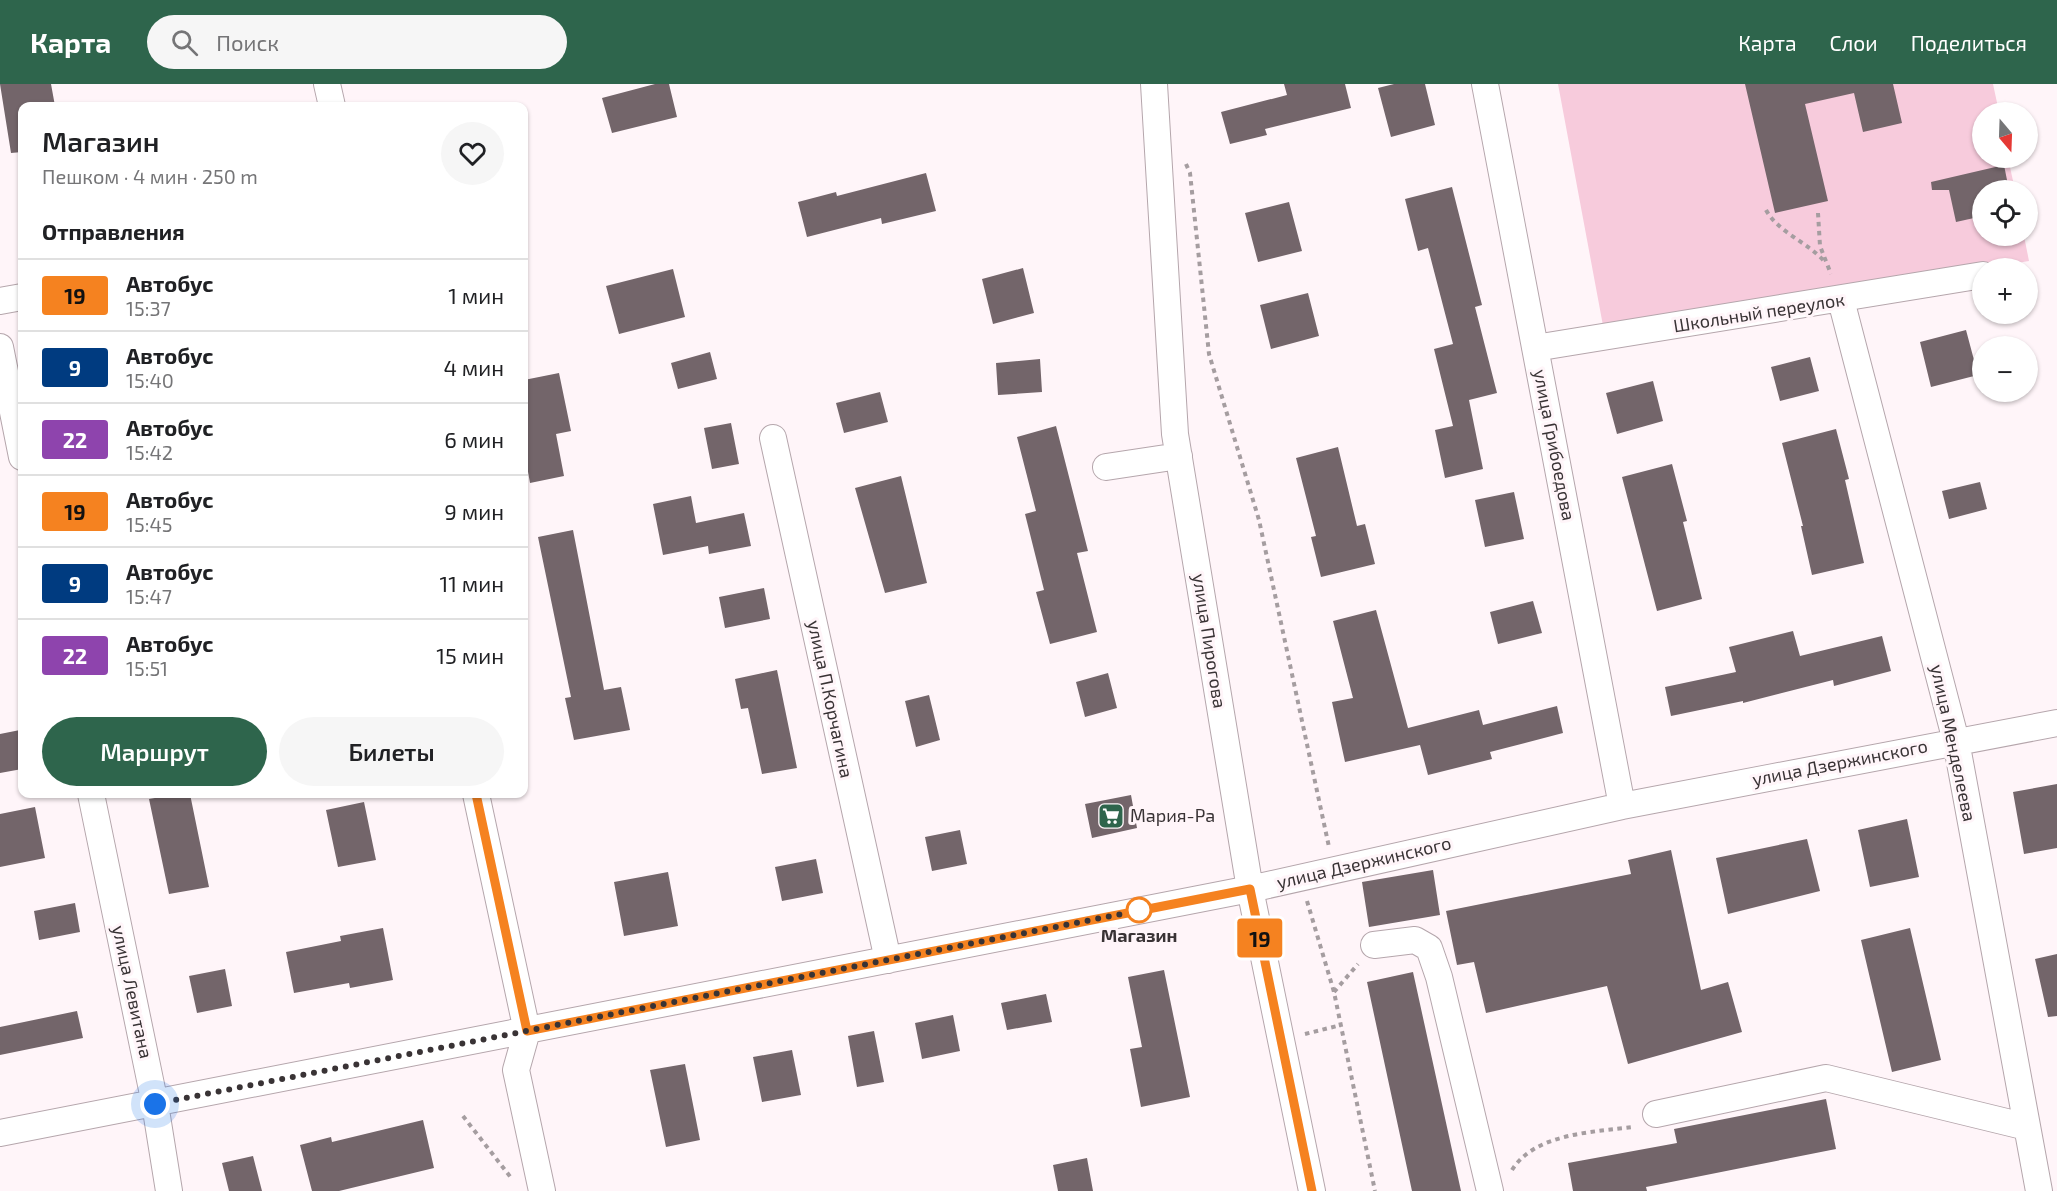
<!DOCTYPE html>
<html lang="ru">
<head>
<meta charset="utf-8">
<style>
	body { margin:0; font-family:"Exo 2",sans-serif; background:#f6f6f6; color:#202124; height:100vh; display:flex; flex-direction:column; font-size:22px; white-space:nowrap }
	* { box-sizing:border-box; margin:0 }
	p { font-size:20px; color:#757577 }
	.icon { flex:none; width:33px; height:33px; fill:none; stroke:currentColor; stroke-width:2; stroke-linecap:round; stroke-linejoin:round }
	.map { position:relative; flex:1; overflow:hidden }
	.side { position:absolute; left:18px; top:18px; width:510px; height:696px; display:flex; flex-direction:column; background:#fff; border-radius:12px; box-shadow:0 2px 4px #0004 }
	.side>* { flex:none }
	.badge { padding:0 12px; border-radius:4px; font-size:21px; line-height:39px }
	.needle { width:39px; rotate:161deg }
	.controls { position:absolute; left:1972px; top:18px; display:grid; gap:12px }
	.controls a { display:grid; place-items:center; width:66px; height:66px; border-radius:50%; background:#fff; box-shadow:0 2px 4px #0004; font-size:30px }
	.you { position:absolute; width:30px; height:30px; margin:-15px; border:4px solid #fff; border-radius:50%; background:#1a73e8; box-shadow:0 0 0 9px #1a73e833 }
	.map>.badge { position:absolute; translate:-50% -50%; box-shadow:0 0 0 3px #fff }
	h2 { padding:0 24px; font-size:22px; line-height:54px }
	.round { display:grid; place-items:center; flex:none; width:63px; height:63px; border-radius:32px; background:#f6f6f6 }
	.summary { display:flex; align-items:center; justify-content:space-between; height:102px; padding:0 24px }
	h1 { font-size:28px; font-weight:600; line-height:45px }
	.action { display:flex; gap:12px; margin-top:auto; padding:12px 24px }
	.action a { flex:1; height:69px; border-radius:36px; background:#2e654c; color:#fff; font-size:24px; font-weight:600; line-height:69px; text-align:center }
	.action a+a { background:#f6f6f6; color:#202124 }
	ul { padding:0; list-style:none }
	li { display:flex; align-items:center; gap:18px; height:72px; padding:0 24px; border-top:2px solid #e0e0e0 }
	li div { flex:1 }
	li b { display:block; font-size:22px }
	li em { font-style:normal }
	li .badge { min-width:66px; font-weight:700; text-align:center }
	header { display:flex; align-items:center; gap:36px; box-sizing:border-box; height:84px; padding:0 30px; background:#2e654c; color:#fff }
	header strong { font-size:28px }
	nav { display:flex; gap:33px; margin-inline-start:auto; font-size:21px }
	.search { width:420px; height:54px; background:#f6f6f6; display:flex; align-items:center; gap:15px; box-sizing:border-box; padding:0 21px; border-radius:33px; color:#757577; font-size:22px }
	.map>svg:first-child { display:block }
</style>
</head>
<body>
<header>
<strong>Карта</strong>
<div class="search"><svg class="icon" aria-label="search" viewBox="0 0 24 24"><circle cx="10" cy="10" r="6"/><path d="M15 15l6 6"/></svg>Поиск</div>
<nav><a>Карта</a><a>Слои</a><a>Поделиться</a></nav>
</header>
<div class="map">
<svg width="2057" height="1107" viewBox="0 0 2057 1107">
	<rect width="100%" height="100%" fill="#fff5f9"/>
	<path fill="#f7cbdc" d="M1558 0H1993L1999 28H1983V74H2008L2015 106H1983V152H2024L2029 177 1604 247Z"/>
	<path fill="#73656a" d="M0 0H51L55 22H22V68L11 69Z
		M655 0H669L677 33 612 49 602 14Z
		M1284 0H1345L1351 24 1265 45 1267 51 1230 60 1221 28 1287 11Z
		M1394 0H1425L1435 41 1391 53 1378 4Z
		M1745 0H1893L1902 39 1863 48 1854 9 1805 20 1828 117 1775 129Z
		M2004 81 2009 106H1983V132L1956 138 1949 106H1932L1931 98Z
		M926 89 936 127 882 140 881 134 807 153 798 118 836 108 837 112Z
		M1452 103 1482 221 1475 223 1497 309 1469 316 1483 385 1445 394 1435 346 1453 342 1434 265 1453 260 1428 164 1418 167 1405 115Z
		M1289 118 1302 167 1258 178 1245 129Z
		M1023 184 1034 229 993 240 982 195Z
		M673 185 685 233 619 250 606 202Z
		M1308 209 1319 252 1271 265 1260 221Z
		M1966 246 1978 291 1931 303 1920 258Z
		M710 268 717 295 678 305 671 279Z
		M1810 273 1819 307 1780 317 1771 283Z
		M1040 275 1042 308 998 311 996 279Z
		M559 289 571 347 556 350 564 392 530 399 524 365V296Z
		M1653 297 1663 337 1617 350 1606 309Z
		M880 308 888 338 844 349 836 319Z
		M731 339 739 380 712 385 704 344Z
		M1056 342 1088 467 1077 469 1097 548 1050 560 1036 508 1044 506 1025 430 1036 427 1017 353Z
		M1836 345 1849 395 1845 396 1864 479 1812 491 1801 442H1803L1782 359Z
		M1338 363 1357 442 1365 440 1375 480 1321 493 1311 453 1316 452 1296 374Z
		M1672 380 1687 437 1683 438 1702 515 1657 527 1622 393Z
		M901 392 927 499 885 509 855 404Z
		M1980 398 1987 425 1949 435 1942 407Z
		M1514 408 1524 455 1485 463 1475 416Z
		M691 412 696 439 744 429 751 462 709 470 708 462 663 471 653 420Z
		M573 446 604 606 621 603 630 646 574 656 565 614 571 613 538 453Z
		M764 504 770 535 725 544 719 513Z
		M1533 517 1542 549 1498 560 1490 528Z
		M1376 526 1408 644 1479 626 1483 641 1557 622 1563 649 1490 668 1492 675 1428 691 1420 661 1345 678 1332 618 1353 614 1333 537Z
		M1793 547 1800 572 1882 552 1891 587 1834 602 1833 596 1743 619V617L1671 632 1665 603 1736 588 1729 563Z
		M777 586 797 684 762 690 748 624 741 625 735 595Z
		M1108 589 1117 624 1085 633 1076 598Z
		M929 611 940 656 916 663 905 617Z
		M20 646 22 685 0 689V650Z
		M2057 700V764L2024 770 2013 708Z
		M178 710H190L209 803 169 810 149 715Z
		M1131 711 1137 744 1092 754 1085 720Z
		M364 718 376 776 338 783 326 726Z
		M35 723 45 774 0 783V730Z
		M1907 735 1919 793 1870 803 1858 746Z
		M960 746 967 780 932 787 925 753Z
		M1807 755 1820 807 1728 830 1716 774Z
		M1671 766 1701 906 1728 898 1742 948 1628 980 1607 902 1486 929 1474 878 1457 881 1446 827 1631 790 1628 776Z
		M816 775 823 809 782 817 775 783Z
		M1433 786 1440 831 1369 843 1362 798Z
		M668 788 678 842 624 852 614 798Z
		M75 819 80 848 39 856 34 827Z
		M383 844 393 896 350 904 349 899 294 909 286 868 341 857 340 852Z
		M1910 844 1941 976 1892 988 1861 856Z
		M2057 870V932L2048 933 2035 875Z
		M225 885 232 922 197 929 189 892Z
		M1164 886 1190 1013 1141 1023 1130 965 1142 963 1128 893Z
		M1413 888 1461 1107H1412L1367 898Z
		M1046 910 1052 938 1007 946 1001 919Z
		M77 927 83 954 0 971V943Z
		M953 931 960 967 922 975 915 939Z
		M874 947 884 998 857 1003 848 952Z
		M792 966 801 1011 762 1018 753 973Z
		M685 980 700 1056 666 1063 650 986Z
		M1826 1015 1836 1065 1646 1103 1647 1107H1573L1568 1079 1677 1059 1674 1045Z
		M423 1036 434 1084 339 1107H312L300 1061 331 1053 332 1058Z
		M253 1072 262 1107H229L222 1079Z
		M1087 1074 1093 1107H1058L1053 1081Z"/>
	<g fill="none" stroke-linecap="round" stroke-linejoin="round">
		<g stroke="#b5a6ac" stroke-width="28">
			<path id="minor" d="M327 0 332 22
				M1154 0 1175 350 1250 805 1312 1107
				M1485 0 1622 722
				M1841 216 1956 657 2039 1107
				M0 217 22 213
				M0 263 22 373
				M1535 264 1983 191
				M773 354 888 876
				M1106 383 1179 372
				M91 710 155 1020 169 1107
				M476 710 527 947 516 986 542 1107
				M1374 861 1415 856 1429 864 1439 893 1490 1107
				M1656 1030 1826 994 2027 1043
				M0 1049 1250 805 1622 722 2057 639"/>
		</g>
		<path stroke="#a59da0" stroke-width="4" stroke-dasharray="4.5 4.5" stroke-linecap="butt" d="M1186 80 1190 89 1209 270 1259 436 1329 763
			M1766 126C1778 148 1807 158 1824 177
			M1818 129 1820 162 1831 190
			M1307 817 1334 908 1375 1107
			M1334 908 1358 880
			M1305 950 1341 941
			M463 1032 512 1095
			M1512 1086C1535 1049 1594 1048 1633 1043"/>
		<use href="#minor" stroke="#fff" stroke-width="26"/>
	</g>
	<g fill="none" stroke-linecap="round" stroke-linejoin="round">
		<g stroke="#fff" stroke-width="14">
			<path id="line" d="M476 710 527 947 1250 805 1312 1107"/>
		</g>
		<use href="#line" stroke="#f58220" stroke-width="9"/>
		<path stroke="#393335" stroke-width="6" stroke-dasharray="0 10.8" d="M155 1020 1142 826H1139"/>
	</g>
	<defs>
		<g id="supermarket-square" transform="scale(1.35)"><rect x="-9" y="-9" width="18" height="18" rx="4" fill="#2e654c" stroke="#fff5f9"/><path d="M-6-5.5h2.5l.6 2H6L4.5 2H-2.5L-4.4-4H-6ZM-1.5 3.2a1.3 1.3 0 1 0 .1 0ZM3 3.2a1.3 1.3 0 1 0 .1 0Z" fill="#fff"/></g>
	</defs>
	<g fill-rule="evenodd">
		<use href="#supermarket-square" x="1111" y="732"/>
	</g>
	<circle fill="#fff" stroke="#f58220" stroke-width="3" cx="1139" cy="826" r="12"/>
	<g text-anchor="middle" stroke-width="6" stroke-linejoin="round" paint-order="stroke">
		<g font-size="18" fill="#393335" stroke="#fff5f9">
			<text transform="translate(1759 229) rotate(-9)" y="6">Школьный переулок</text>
			<text transform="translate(1554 361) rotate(79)" y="6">улица Грибоедова</text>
			<text transform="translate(1209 557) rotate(81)" y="6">улица Пирогова</text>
			<text transform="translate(830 615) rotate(78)" y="6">улица П.Корчагина</text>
			<text transform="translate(1953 659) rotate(78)" y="6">улица Менделеева</text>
			<text transform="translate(1840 679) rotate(-11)" y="6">улица Дзержинского</text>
			<text transform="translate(1364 779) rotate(-13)" y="6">улица Дзержинского</text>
			<text transform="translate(132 908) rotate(78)" y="6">улица Левитана</text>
		</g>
		<g font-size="18" fill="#393335" stroke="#fff5f9" text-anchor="start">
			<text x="1130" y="738">Мария-Ра</text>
		</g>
		<g font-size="18" font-weight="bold" fill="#393335" stroke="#fff5f9">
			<text x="1139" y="858">Магазин</text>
		</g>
	</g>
</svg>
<div class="controls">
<a><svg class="needle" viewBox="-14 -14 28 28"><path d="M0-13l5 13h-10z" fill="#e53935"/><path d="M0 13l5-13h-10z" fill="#757577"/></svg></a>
<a><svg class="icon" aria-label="locate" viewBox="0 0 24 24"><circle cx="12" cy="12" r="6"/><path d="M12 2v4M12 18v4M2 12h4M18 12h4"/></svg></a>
<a>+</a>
<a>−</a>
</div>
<div class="you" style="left:155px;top:1020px"></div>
<b class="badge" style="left:1260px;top:854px;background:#f58220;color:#111">19</b>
<section class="side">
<div class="summary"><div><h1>Магазин</h1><p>Пешком · 4 мин · 250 m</p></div><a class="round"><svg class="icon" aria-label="heart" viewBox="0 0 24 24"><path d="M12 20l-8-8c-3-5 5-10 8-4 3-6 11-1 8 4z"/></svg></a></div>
<h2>Отправления</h2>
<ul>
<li><span class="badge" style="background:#f58220;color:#111">19</span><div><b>Автобус</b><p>15:37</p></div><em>1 мин</em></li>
<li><span class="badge" style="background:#003b80;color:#fff">9</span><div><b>Автобус</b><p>15:40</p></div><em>4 мин</em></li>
<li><span class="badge" style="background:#8e44ad;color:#fff">22</span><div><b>Автобус</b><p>15:42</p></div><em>6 мин</em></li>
<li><span class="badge" style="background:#f58220;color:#111">19</span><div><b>Автобус</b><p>15:45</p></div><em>9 мин</em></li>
<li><span class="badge" style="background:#003b80;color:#fff">9</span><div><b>Автобус</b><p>15:47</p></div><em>11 мин</em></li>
<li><span class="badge" style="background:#8e44ad;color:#fff">22</span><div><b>Автобус</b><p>15:51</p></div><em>15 мин</em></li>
</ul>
<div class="action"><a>Маршрут</a><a>Билеты</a></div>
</section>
</div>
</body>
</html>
